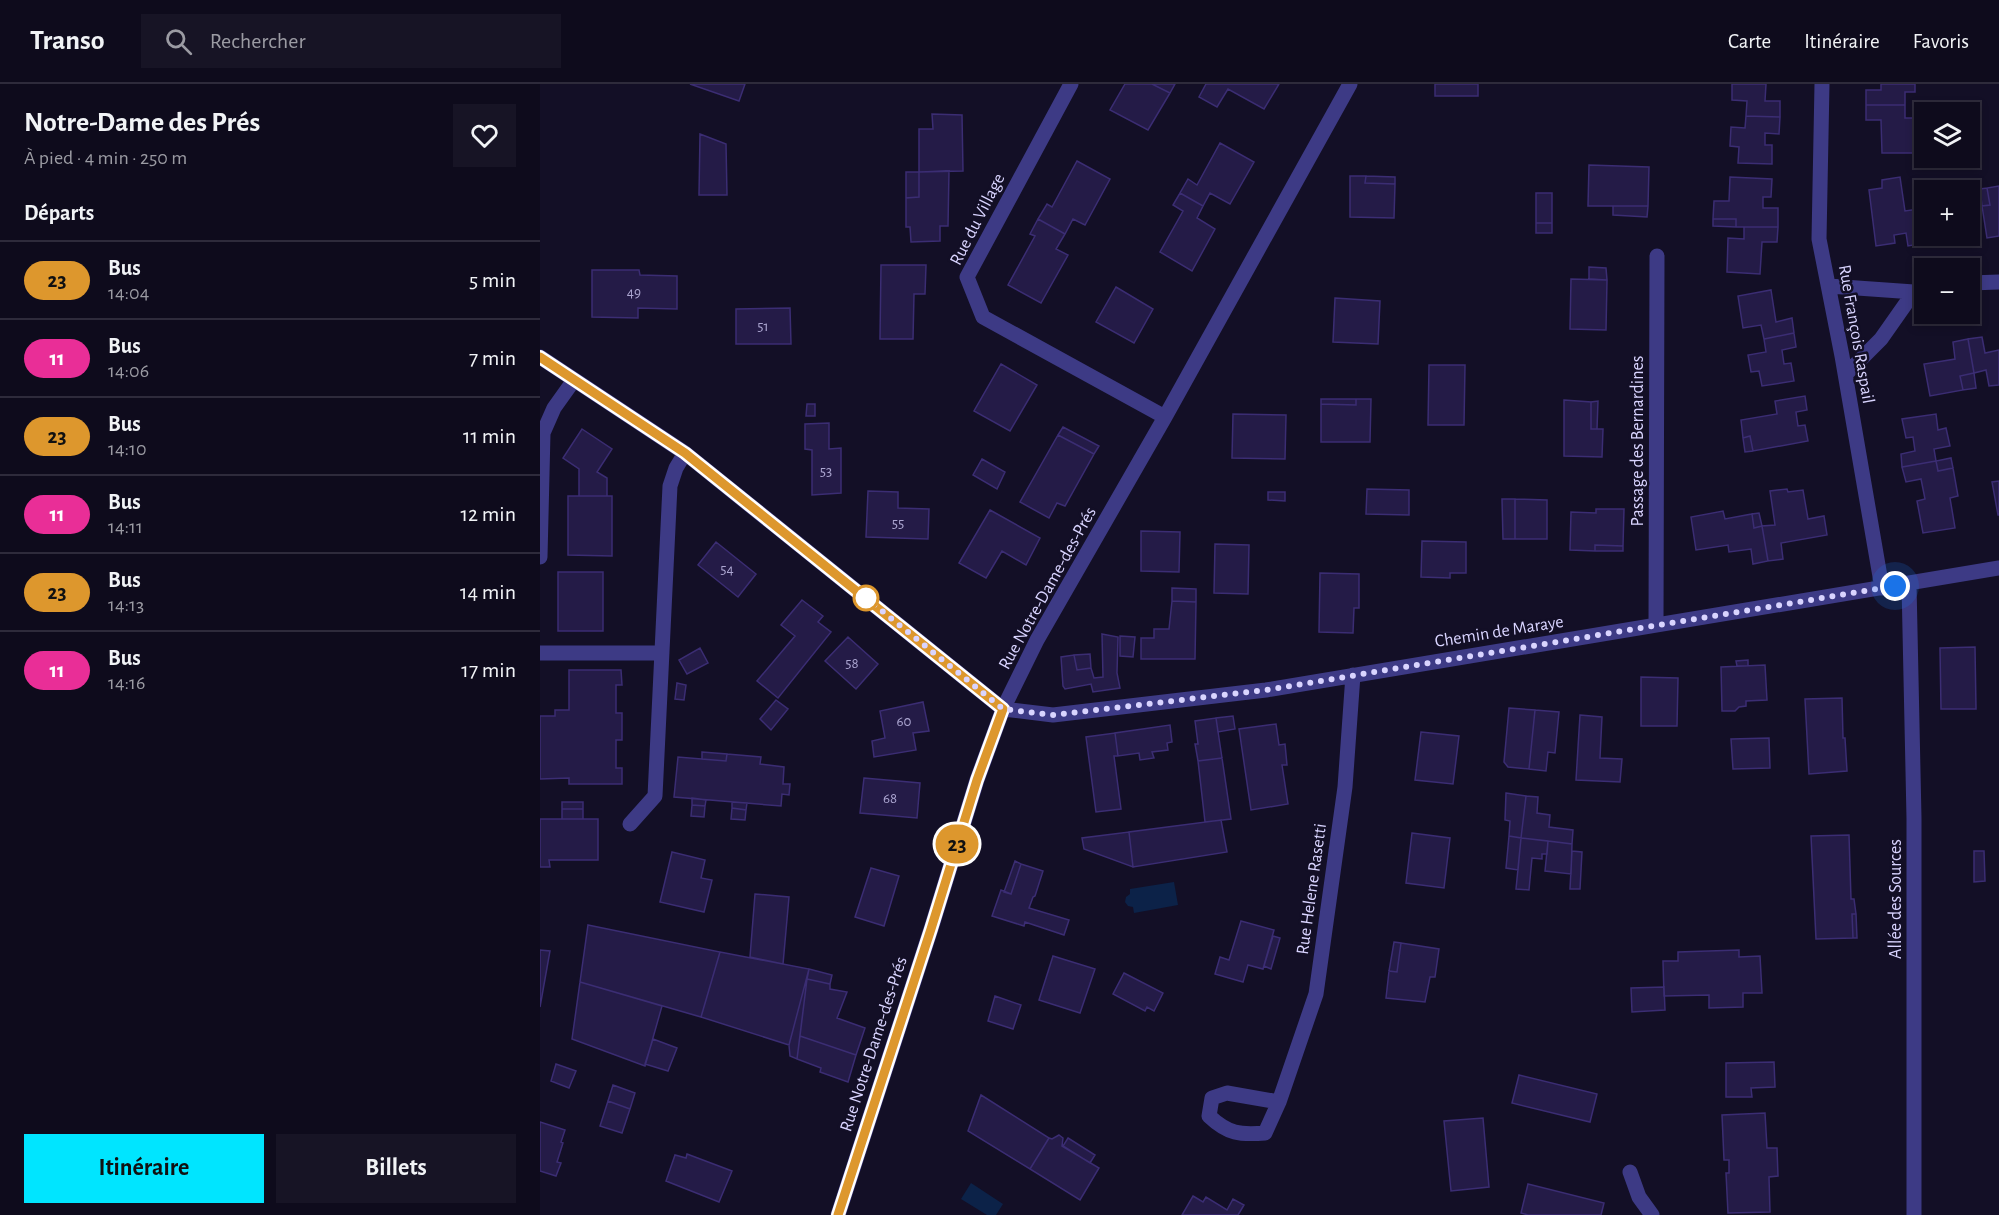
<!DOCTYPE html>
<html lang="fr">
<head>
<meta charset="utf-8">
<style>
	body { margin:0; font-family:"Alegreya Sans",sans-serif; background:#171425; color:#f1f3f6; height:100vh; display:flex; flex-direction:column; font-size:22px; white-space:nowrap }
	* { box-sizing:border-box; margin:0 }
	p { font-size:20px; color:#9b9ba3 }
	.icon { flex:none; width:33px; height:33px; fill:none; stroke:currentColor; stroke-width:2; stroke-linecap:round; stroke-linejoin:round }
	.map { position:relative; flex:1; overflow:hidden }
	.details { display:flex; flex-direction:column; background:#0e0b1c; width:540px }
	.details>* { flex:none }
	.badge { padding:0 12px; border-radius:20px; font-size:21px; line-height:39px }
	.controls { position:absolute; left:1374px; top:18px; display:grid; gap:12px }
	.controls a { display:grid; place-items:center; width:66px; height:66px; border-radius:0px; background:#0e0b1c; box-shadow:0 3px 9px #0003,0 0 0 2px #2e2b3b; font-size:30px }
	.you { position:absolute; width:30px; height:30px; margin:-15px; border:4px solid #fff; border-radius:50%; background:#1a73e8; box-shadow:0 0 0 9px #1a73e833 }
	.map>.badge { position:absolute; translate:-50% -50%; box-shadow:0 0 0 3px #fff }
	h2 { padding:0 24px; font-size:22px; line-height:54px }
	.round { display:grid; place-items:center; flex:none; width:63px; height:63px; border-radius:0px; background:#171425 }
	.head { display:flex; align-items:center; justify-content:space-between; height:102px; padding:0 24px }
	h1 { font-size:28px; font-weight:700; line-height:45px }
	.button { display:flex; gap:12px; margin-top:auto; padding:12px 24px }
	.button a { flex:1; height:69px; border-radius:0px; background:#00e5ff; color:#111; font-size:24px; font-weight:700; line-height:69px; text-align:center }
	.button a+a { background:#171425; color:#f1f3f6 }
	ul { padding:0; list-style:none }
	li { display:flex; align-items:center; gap:18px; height:78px; padding:0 24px; border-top:2px solid #2e2b3b }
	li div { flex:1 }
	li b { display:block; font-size:22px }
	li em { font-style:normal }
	li .badge { min-width:66px; font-weight:700; text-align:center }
	header { display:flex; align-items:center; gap:36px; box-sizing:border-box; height:84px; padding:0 30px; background:#0e0b1c; border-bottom:2px solid #2e2b3b }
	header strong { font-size:28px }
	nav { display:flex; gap:33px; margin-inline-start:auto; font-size:21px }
	.search { width:420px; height:54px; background:#171425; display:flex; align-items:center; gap:15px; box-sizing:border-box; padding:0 21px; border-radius:0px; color:#9b9ba3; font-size:22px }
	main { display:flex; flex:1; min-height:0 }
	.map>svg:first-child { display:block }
</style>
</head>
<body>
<header>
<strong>Transo</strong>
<div class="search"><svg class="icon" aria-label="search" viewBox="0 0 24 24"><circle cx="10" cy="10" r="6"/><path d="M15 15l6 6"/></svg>Rechercher</div>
<nav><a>Carte</a><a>Itinéraire</a><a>Favoris</a></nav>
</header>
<main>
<section class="details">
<div class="head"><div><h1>Notre-Dame des Prés</h1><p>À pied · 4 min · 250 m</p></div><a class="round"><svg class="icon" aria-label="heart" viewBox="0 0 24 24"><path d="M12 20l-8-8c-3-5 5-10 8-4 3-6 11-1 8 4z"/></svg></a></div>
<h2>Départs</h2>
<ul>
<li><span class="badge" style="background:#dd972d;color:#111">23</span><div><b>Bus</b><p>14:04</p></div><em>5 min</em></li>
<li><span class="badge" style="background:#e92e97;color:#fff">11</span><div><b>Bus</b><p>14:06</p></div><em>7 min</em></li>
<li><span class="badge" style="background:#dd972d;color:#111">23</span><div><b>Bus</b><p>14:10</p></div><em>11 min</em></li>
<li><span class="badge" style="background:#e92e97;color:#fff">11</span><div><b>Bus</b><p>14:11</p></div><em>12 min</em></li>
<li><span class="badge" style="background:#dd972d;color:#111">23</span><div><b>Bus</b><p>14:13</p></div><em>14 min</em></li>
<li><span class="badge" style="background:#e92e97;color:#fff">11</span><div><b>Bus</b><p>14:16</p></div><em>17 min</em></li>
</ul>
<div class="button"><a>Itinéraire</a><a>Billets</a></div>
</section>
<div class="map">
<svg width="1459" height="1131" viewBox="0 0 1459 1131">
	<rect width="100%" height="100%" fill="#130f26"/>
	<path fill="#0c2248" d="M634 798 638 821 594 829 593 823 588 822 585 818 586 813 590 810V805Z
		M431 1099 463 1120 456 1131H447L421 1115Z"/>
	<path fill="#241b47" stroke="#3b2d73" stroke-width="1.5" d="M150 0H205L199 17Z
		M585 0H612L630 9 608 46 570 26Z
		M612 0H635L630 9Z
		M666 0H739L724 25 688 5 677 23 659 13Z
		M895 0H938V12H895Z
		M1192 0H1226L1225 17H1240V33L1206 32 1207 17 1192 16Z
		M1341 0H1375V8H1365V21H1326V6H1341Z
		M1326 21H1365V34H1375L1374 69H1342L1341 36H1326Z
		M392 30 422 31 423 87 379 88V45H393Z
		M1206 32 1240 33 1239 50 1225 49V61H1232V80L1198 79 1199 63 1190 62 1191 43 1205 44Z
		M160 50 186 60 187 111H159Z
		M680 59 714 78 690 120 670 109 663 122 640 109 648 95 657 101Z
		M537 77 570 95 545 141 533 135 525 150 498 135 507 120 512 123Z
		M1049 81 1109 83 1108 122H1048Z
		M409 87 408 142H400V157L371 158 370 143H366V114L379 113V88Z
		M366 88H379V113L366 114Z
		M810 92H826L825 99 855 100 854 134 810 133Z
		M826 92 855 93V100L825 99Z
		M1190 93 1232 95 1231 113H1223V124H1238V143H1196V135H1173L1174 117H1189Z
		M1360 93 1365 127 1379 125 1385 159 1368 162 1366 149 1354 151 1355 159 1336 162 1329 106 1342 104V96Z
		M1422 102V106H1396Z
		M1459 102V152L1447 154 1442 122 1450 121 1447 104Z
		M1447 104 1450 121 1442 122 1440 105Z
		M640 109 663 122 657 134 675 145 652 187 620 168 643 127 633 121Z
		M996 109H1012V139H996Z
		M1073 122H1108L1107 133 1073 131Z
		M1384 124V152H1396L1397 157 1385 159 1379 125Z
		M498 135 525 150 516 165 528 171 501 219 468 201 495 152 490 150Z
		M1173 135H1196V143L1173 142Z
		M996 139H1012V149H996Z
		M1204 143H1238L1237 158H1222L1220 190 1187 188 1188 154 1204 155Z
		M341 181H386L385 210H374L373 255H340Z
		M1049 183 1066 184 1067 196 1049 195Z
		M52 186H99L100 191 137 192V225L98 224V234L52 233Z
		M1031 195 1067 196 1066 246 1030 245Z
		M576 203 613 225 594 259 556 238Z
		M1231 206 1236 238 1252 234 1254 249 1224 255 1221 241 1203 244 1198 212Z
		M795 214 840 217 838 260 793 258Z
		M250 224 251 260H196V225Z
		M1254 249 1256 263 1242 266 1244 280 1251 279 1254 297 1222 302 1219 287 1211 288 1208 271 1226 268 1224 255Z
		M1442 253 1445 269 1459 266V301L1449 302 1446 286 1434 289 1428 255Z
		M1428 255 1434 289 1420 292 1423 306 1390 312 1384 280 1415 275 1413 258Z
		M461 280 497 301 470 347 434 327Z
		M889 281H925L924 341H888Z
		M1434 289 1436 304 1423 306 1420 292Z
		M1265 312 1267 326 1256 328 1258 342 1265 341 1268 357 1213 367 1210 352 1203 354 1201 336 1237 330 1235 317Z
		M781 315H816V321L781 320Z
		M816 315H831L830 358H781V320L816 321Z
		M1024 316 1051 318V345H1063L1062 373 1024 372Z
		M1058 317 1057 345H1051V318Z
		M267 320H275V332H266Z
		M693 330 746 331 745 375 692 374Z
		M1396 330 1398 346 1406 344 1410 362 1394 365 1396 377 1362 383 1361 370 1375 367 1373 353 1366 354 1362 335Z
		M289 339V365L301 364V409L272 411V366L265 365V340Z
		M523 343 559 362 554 370 518 351Z
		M42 345 72 365 57 388 67 394V412H39V385L23 374Z
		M518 351 554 370 525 422 517 419 509 434 480 418Z
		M1210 352 1213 367 1205 368 1203 354Z
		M1411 374 1413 384 1398 387 1396 377Z
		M442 375 465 388 457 405 433 391Z
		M1396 377 1398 387 1413 384 1418 412 1410 414 1415 444 1383 449 1377 417 1385 415 1381 395 1366 398 1362 383Z
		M1459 397V431H1458L1452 398Z
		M827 405 869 406V431L826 430Z
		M1247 405 1248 408 1263 406 1268 435 1284 432 1287 451 1241 459 1243 475 1228 477 1222 442 1235 441 1230 407Z
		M328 407 358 408V424L389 425 388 455 326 453Z
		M728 408H745V417L728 416Z
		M28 412H72V472L28 471Z
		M962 415H975V455H963Z
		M975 415 1007 416V455H975Z
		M1056 425H1084L1083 462 1055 461V467L1030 466 1031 428 1056 429Z
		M450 426 500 454 486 481 462 467 446 494 419 479Z
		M1183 427 1185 435 1212 430 1214 444 1222 442 1228 477 1213 480 1211 465 1189 468 1188 461 1156 466 1151 433Z
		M1219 429 1222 442 1214 444 1212 430Z
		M601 447 640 448 639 488 601 487Z
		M882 457 926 458V489H910V494L881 493Z
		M176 458 216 490 198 513 158 481Z
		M675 460 709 461 708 510 674 509Z
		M1055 461 1083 462V467H1055Z
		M18 488H63V547H18Z
		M780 489 819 490V524H814L813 549 779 548Z
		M632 504 656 505V518L632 517Z
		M262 516 283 532 278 538 291 548 238 614 217 597 255 552 241 541Z
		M632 517 656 518 655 575H601V554H614V545H629Z
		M562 550 578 553 577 589 580 604 553 608 551 600 525 605 523 602 521 573 534 571 537 586 551 584 554 594 563 593Z
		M580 552 595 553 593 573 580 572Z
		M308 553 338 580 316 605 285 577Z
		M1435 563 1436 625H1401L1400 564Z
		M160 564 168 579 147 590 139 576Z
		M550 570 551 584 537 586 534 571Z
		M1208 576V582H1197L1196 577Z
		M1225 581 1227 616 1206 617V622L1199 623 1195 627H1182L1181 583Z
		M29 586H81L82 601H76V629H82V656H76V684H82V700H29V694L0 695V632H15V626H29Z
		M1101 593 1138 594 1137 642H1101Z
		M137 599 146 601 144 616 135 615Z
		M1302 614 1303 654H1305L1307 687 1269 690 1265 615Z
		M236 616 248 625 231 646 220 635Z
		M383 618 389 647 373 649 376 666 334 673 332 657 345 654 340 627Z
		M969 624 995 626 989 685 968 683 964 678Z
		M995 626 1019 628 1015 669 1008 668 1006 687 989 685Z
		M1040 631 1062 633 1060 674 1082 675 1080 698 1036 696Z
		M693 632 695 645 678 648 676 634Z
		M676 634 682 674 658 677 655 660H658L655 637Z
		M736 640 739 661 745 660 747 681H742L748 720 711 726 699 645Z
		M630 641 632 658 627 659 628 666 612 668 614 674 600 676 599 669 578 672 575 649Z
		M881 648 919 652 913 700 875 696Z
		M575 649 578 672H574L581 725 556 728 546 653Z
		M1229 654 1230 684 1193 685 1191 655Z
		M162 668 187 670 186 677 162 675Z
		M187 670 221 673 220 680 244 683 243 700H250L249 711 242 710 241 722 134 713 138 673 186 677Z
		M682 674 691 735 665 738 658 677Z
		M324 694 380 699 377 734 320 729Z
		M966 709 986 712 981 754 969 752 970 737 965 736Z
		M986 712 998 713 997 729 1010 731 1009 743 1033 746 1032 760 981 754Z
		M152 714 166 716 165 722 152 721Z
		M22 718H43V725H22Z
		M192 718 207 719 206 726 192 724Z
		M152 721 165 722 164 733 151 732Z
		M192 724 206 726 205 736 191 735Z
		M22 725H43V735H22Z
		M0 735H58V776H9L10 783H0Z
		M681 736 687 768 593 783 589 748Z
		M589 748 593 783 544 765 542 754Z
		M872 749 910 754 904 804 866 799Z
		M1309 751 1311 815H1314L1316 830H1312L1313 854 1276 855 1271 752Z
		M969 752 981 754 978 786 966 784Z
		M981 754 1008 757 1007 770H1002V775L992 774 989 806 976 805Z
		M1008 757 1032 760 1031 790 1005 787Z
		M1032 767 1042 768 1040 805H1030Z
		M1434 767H1444L1445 797 1434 798Z
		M132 768 165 776 161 794 172 796 164 828 120 818Z
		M475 777 481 780 471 810 464 808Z
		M481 780 503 787 495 812 493 813 489 824 529 836 524 851 485 838 484 842 452 832 461 806 471 810Z
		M331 784 359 792 344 842 315 833Z
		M215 810 249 813 243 880 210 873Z
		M1312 830H1316L1317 854H1313Z
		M701 837 734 846 723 885 708 881 703 898 675 890 680 873 689 876Z
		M48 841 180 868 161 933 40 898Z
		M733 852 740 854 731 885 724 882Z
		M854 858 861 859 857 888 849 887Z
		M861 859 899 865 895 893H890L885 918 846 914 849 887 857 888Z
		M0 866 10 867 0 923Z
		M1199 866V873L1220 872 1222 909H1203V923L1169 924V911L1124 912 1123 877H1138V868Z
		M180 868 269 885 249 961 161 933Z
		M513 872 555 885 540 929 499 916Z
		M269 885 292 891 290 900 267 895Z
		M269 885 267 895 257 975 250 972 249 961Z
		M584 889 623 909 614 927 607 923 605 927 573 910Z
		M267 895 290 900V905L307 908 297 934 325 944 316 971 260 952Z
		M40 898 122 922 105 982 32 955Z
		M1124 903 1125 926 1092 928 1091 904Z
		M455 912 481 921 473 945 448 937Z
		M260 952 316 971 308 998 280 988 281 984 257 975Z
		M113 955 137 964 128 987 105 980Z
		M1234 978 1235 1003 1211 1004 1212 1013H1186V979Z
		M16 980 36 987 29 1004 11 997Z
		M979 991 1057 1010 1050 1038 972 1019Z
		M73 1001 95 1009 90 1025 68 1017Z
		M441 1011 509 1054 490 1085 428 1047Z
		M68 1017 90 1025 82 1049 60 1042Z
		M1225 1029 1227 1064H1237L1238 1092 1229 1093 1230 1128 1188 1129 1186 1089H1189V1076H1184L1182 1031Z
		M943 1034 949 1103 911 1107 904 1037Z
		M0 1038 25 1046 21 1058 23 1059 17 1078 21 1079 16 1092 0 1087Z
		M519 1051 523 1054 522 1062 559 1084 540 1116 490 1085 509 1054 512 1055Z
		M528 1054 555 1071 550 1079 523 1062Z
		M147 1070 192 1087 179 1118 126 1097 135 1071 146 1074Z
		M988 1100 1064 1119 1061 1131H988L981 1129Z
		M653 1112 663 1118 666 1113 687 1126 693 1115 704 1121 698 1131H642Z"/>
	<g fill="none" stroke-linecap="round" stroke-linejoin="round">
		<path stroke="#3d3a85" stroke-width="15" d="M531 0 427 193 443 233 625 333
			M1282 0 1279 155 1302 272 1342 504
			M1430 199 1459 198
			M1289 202 1374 208 1384 206
			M0 273 145 369 463 625
			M1306 290 1341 255 1374 208
			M0 473 3 349 14 324 34 296
			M1369 500 1374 734V1131
			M1116 541 1117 172
			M0 569H122
			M463 625 513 631 726 606 1459 484
			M90 740 115 712 130 402 136 384 145 369
			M739 1018 687 1009 672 1014 669 1032C688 1050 700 1051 725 1049L739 1018 776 910 805 703 813 591
			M1090 1088 1099 1113 1112 1131
			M298 1131 391 845 437 696 463 625 497 556 625 333 810 0"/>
	</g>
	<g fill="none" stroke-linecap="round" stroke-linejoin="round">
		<g stroke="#fff" stroke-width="14">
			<path id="line" d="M0 273 145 369 463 625 437 696 391 845 298 1131"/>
		</g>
		<use href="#line" stroke="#dd972d" stroke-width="9"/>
		<path stroke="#d9d4ff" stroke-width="6" stroke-dasharray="0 10.8" d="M326 514 463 625 513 631 726 606 1355 502"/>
	</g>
	<circle fill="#fff" stroke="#dd972d" stroke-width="3" cx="326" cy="514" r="12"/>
	<g text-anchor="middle" stroke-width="5" stroke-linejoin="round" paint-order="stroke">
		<g font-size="15" fill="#aca6d1">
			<text x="94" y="213">49</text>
			<text x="223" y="247">51</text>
			<text x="286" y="392">53</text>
			<text x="358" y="444">55</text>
			<text x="187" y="490">54</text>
			<text x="312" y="584">58</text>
			<text x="364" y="642">60</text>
			<text x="350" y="719">68</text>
		</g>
		<g font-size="18" fill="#d9d4ff" stroke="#130f26">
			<text transform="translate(437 135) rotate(-63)" y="6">Rue du Village</text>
			<text transform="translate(1317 250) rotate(80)" y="6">Rue François Raspail</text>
			<text transform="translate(1097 357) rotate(-90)" y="6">Passage des Bernardines</text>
			<text transform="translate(507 504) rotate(-61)" y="6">Rue Notre-Dame-des-Prés</text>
			<text transform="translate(959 547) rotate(-9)" y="6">Chemin de Maraye</text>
			<text transform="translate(771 805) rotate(-82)" y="6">Rue Helene Rasetti</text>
			<text transform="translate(1355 815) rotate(-90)" y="6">Allée des Sources</text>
			<text transform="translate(333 960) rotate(-72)" y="6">Rue Notre-Dame-des-Prés</text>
		</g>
	</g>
</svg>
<div class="controls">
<a><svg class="icon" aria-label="layers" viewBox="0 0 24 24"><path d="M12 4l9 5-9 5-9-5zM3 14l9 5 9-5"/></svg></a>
<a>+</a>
<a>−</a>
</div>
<div class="you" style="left:1355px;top:502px"></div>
<b class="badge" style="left:417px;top:760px;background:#dd972d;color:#111">23</b>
</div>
</main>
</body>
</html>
